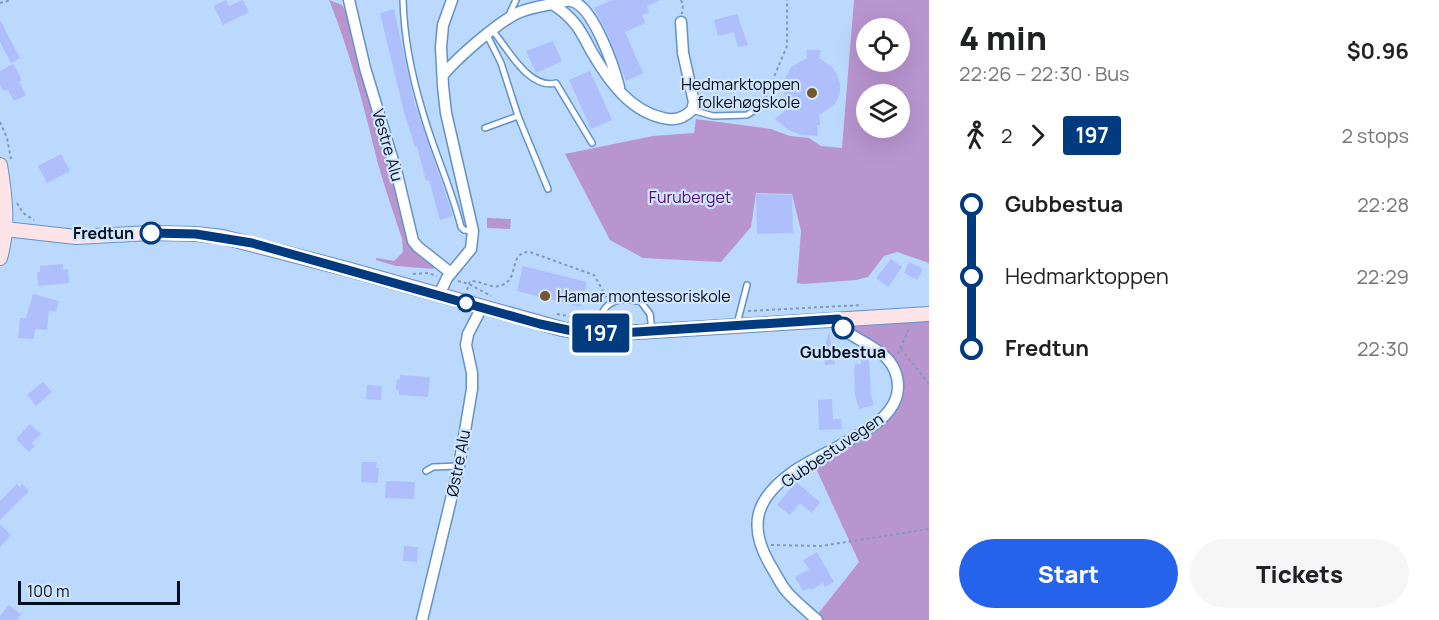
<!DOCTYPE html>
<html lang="en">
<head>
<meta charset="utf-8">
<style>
	body { margin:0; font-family:Manrope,sans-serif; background:#f6f6f6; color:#202124; height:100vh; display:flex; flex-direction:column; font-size:22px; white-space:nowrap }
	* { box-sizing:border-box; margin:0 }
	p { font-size:20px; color:#757577 }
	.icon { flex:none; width:33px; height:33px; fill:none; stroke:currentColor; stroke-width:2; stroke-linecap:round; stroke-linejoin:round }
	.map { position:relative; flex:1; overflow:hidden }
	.drawer { display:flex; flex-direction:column; background:#fff; width:510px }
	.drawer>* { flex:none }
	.badge { padding:0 12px; border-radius:4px; font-size:21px; line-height:39px }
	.controls { position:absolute; left:856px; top:18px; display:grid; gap:12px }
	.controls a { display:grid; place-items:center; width:54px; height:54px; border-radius:50%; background:#fff; box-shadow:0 6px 24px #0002; font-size:30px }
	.scale { position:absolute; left:18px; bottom:15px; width:162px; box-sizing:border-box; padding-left:6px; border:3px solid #000c1f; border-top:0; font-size:16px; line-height:21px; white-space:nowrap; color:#000c1f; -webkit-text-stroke:4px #d1e6fd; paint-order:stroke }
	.map>.badge { position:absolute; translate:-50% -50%; box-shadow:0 0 0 3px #fff }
	.legs { display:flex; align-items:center; gap:9px; height:66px; padding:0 30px; font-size:20px }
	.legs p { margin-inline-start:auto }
	.summary { display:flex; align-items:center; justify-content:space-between; height:102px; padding:0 30px }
	h1 { font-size:33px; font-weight:800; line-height:45px }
	.button { display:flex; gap:12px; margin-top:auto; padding:12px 30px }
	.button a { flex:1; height:69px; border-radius:36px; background:#2563eb; color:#fff; font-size:24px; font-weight:800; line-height:69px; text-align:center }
	.button a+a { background:#f6f6f6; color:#202124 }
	ul { padding:0 30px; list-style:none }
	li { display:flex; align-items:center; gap:21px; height:72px; font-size:22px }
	li i { display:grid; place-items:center; width:9px; height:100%; margin:0 8px; background:currentColor }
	li i::after { content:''; width:15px; height:15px; margin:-8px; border:4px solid; border-radius:50%; background:#fff }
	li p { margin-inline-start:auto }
	li:first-child i { background:linear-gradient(#0000 50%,currentColor 0) }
	li:last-child i { background:linear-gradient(currentColor 50%,#0000 0) }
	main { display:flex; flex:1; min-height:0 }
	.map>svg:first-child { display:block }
</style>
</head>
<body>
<main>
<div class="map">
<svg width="929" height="620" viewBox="0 0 929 620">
	<rect width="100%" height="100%" fill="#bbd9fc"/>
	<path fill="#b995d0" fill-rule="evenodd" d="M329 0 342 5 350 20 405 222C409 250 410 250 433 266L434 269 396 266 376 260V258L394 261 403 252 402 239C394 214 385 189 378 164 364 108 351 54 329 0Z
		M854 0H929V263L897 252 884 256 868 277 856 280 803 284 797 283 801 231 792 194 756 193 751 227 721 262 643 258 610 240 565 154 653 136 694 133 696 119 771 129 790 136 809 138 821 146 842 148ZM900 28V62H867V28ZM900 94V128H867V94Z
		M487 218 511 219 510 229 487 228Z
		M929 320V620H821L817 615 859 562 814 464C836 452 886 429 898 409 905 397 903 376 896 365 883 343 866 343 851 327Z"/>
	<path fill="#aebffb" d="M226 0 229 6 243 0 249 12 223 25 214 6Z
		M612 0H661L647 6 649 12 642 15 645 23 625 32 643 73 626 81 608 35 594 8Z
		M394 9 414 101 453 216 440 220 429 180 426 181 417 146 415 147 404 112 380 13Z
		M737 14 748 45 738 47 734 32 718 36 714 20Z
		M0 20 20 58 11 63 0 42Z
		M553 41 562 61 536 73 526 51Z
		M806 50H821L819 58 832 67 837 74 840 83V94L835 104 819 115 820 125H817L818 136 801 135 789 130 775 119 790 106 784 93V80L791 67 807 58Z
		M13 64 22 80 19 82 26 95 14 101 8 90H3L0 85V71Z
		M590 71 612 120 591 129 569 80Z
		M61 154 70 171 47 183 38 166Z
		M756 194 792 195 793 233 757 234Z
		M891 259 902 267 888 287 876 278Z
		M909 262 923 269 917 280 904 273Z
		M63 264V270L68 269 69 283 38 286 37 272H40V266Z
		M523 266 587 282 581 307 517 291Z
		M33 294 59 301 56 312 49 310 47 330 35 329 34 339 18 338 20 318H26Z
		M829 332 835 364 825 365 823 353Z
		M861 359H869L871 395 874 405 859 409 855 395 854 372 855 364H861Z
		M400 375 430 377 428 397 399 395V390H396L397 379 400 380Z
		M43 382 52 392 36 406 27 395Z
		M367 385 382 386 381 400 366 399Z
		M832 399 833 419H841L842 429 819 430 818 400Z
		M30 424 41 434 32 443 35 446 29 452 16 439Z
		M362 462H377L376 468H379L378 483 361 482Z
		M386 481 415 482 414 499 385 498Z
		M796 482 820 502 812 513 800 503 790 515 777 505Z
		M17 484 20 487 22 484 29 491 0 520V501Z
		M0 524 11 535 0 547Z
		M404 546 418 547 417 562 403 561Z
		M817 552 834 582 825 587 823 583 811 590 810 588 803 591 795 577 809 569 803 560Z
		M9 605 21 614 17 620H0V616Z"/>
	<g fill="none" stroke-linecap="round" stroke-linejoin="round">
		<g stroke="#6292c8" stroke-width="8">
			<path id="service" d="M403 0C404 38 412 77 423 113 434 152 451 187 461 227L464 230 473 231
				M509 15 516 0
				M493 31C508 49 529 90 556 83L592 143
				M487 35 501 63 518 116 548 189
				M692 110 713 116 747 115 763 105
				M485 128 518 116
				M737 324 747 285
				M599 332C599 304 614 295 641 302L650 314 652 330
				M426 471 433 467 459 466"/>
		</g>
		<g stroke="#6292c8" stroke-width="13">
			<path id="minor" d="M349 0 365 68 397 174 413 241 418 247 451 273
				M552 4C557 3 566 0 571 1 593 5 614 67 619 87
				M443 75C456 59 500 20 520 12 530 8 542 6 552 4 562 10 569 16 576 25 583 34 587 44 593 54 609 81 630 111 663 118 674 121 684 118 692 110L694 102 683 53 681 22
				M439 295 447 278 471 249 473 231 446 113 443 86 441 47 443 25 452 0
				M422 620 459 466 466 425 472 389V373L466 345 468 334 482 307
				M817 620C807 611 796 602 787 592 781 585 777 576 772 568 747 527 754 499 794 471 817 456 843 446 866 430 881 421 897 407 898 388 899 343 841 342 838 319"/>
		</g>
		<g stroke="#6292c8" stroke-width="16">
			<path id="secondary" d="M0 165C5 195 9 228 0 258
				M5 229 76 237 151 233 196 234 223 237 347 269 562 329 582 333H621L929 314"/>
		</g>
		<path stroke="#829ab9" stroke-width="2" stroke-dasharray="3 3" stroke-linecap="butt" d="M681 0 683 5 682 14
			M0 3 11 0
			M765 98 787 46V0
			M0 122 7 138 11 159
			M17 203 23 213 34 220
			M413 274 428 273 437 276
			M458 281 469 284 491 296
			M467 290 470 281C482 280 490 290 502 285 520 279 508 251 530 252L594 275 607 298
			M748 311 862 305
			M557 314 590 320
			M901 349 929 384
			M898 354 910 326
			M771 545 821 546 929 529"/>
		<use href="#service" stroke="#fff" stroke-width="5"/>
		<use href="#minor" stroke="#fff" stroke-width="10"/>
		<use href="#secondary" stroke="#ffe4e7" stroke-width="14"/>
	</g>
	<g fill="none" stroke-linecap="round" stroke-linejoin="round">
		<g stroke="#fff" stroke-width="14">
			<path id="line-1" d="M151 233 196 234 252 243 540 324 582 333H621L838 319 839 324 843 328"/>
		</g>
		<use href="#line-1" stroke="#003b80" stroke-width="9"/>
	</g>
	<g fill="#77572d" stroke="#d1e6fd" stroke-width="2">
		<circle cx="812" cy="93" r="6"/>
		<circle cx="545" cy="296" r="6"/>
	</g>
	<g fill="#fff" stroke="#003b80" stroke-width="3">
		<circle cx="151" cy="233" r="10"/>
		<circle cx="466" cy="303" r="8"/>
		<circle cx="843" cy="328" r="10"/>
	</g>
	<g text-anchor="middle" stroke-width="4.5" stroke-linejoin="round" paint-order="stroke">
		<g font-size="16" fill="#000c1f" stroke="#d1e6fd" text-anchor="end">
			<text x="800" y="90">Hedmarktoppen<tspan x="800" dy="18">folkehøgskole</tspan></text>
			<text x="557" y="302" text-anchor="start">Hamar montessoriskole</text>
		</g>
		<g font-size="16" fill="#000c1f" stroke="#d1e6fd">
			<text transform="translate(388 145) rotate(74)" y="6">Vestre Alu</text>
			<text transform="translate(832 450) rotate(-34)" y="6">Gubbestuvegen</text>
			<text transform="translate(458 463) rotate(-79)" y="6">Østre Alu</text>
		</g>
		<g font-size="16" fill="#5b077d" stroke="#d1e6fd">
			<text x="690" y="203">Furuberget</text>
		</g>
		<g font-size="16" font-weight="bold" fill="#000c1f" stroke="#d1e6fd" text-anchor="end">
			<text x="134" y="239">Fredtun</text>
			<text x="843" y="358" text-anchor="middle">Gubbestua</text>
		</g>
	</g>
</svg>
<div class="controls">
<a><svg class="icon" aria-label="locate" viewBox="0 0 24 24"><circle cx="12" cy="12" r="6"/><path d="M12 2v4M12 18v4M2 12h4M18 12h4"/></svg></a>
<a><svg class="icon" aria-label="layers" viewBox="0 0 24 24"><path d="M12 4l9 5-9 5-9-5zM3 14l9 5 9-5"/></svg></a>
</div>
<div class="scale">100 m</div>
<b class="badge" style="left:601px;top:333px;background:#003b80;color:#fff">197</b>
</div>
<section class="drawer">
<div class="summary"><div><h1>4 min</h1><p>22:26 – 22:30 · Bus</p></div><b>$0.96</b></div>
<div class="legs"><svg class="icon" aria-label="walk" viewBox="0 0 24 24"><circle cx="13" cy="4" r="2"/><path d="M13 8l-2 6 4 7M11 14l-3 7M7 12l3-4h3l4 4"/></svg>2<svg class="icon" aria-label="forward" viewBox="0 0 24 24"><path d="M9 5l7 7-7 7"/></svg><b class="badge" style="background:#003b80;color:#fff">197</b><p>2 stops</p></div>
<ul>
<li><i style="color:#003b80"></i><b>Gubbestua</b><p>22:28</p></li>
<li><i style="color:#003b80"></i><span>Hedmarktoppen</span><p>22:29</p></li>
<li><i style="color:#003b80"></i><b>Fredtun</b><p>22:30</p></li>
</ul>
<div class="button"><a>Start</a><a>Tickets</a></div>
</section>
</main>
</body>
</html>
